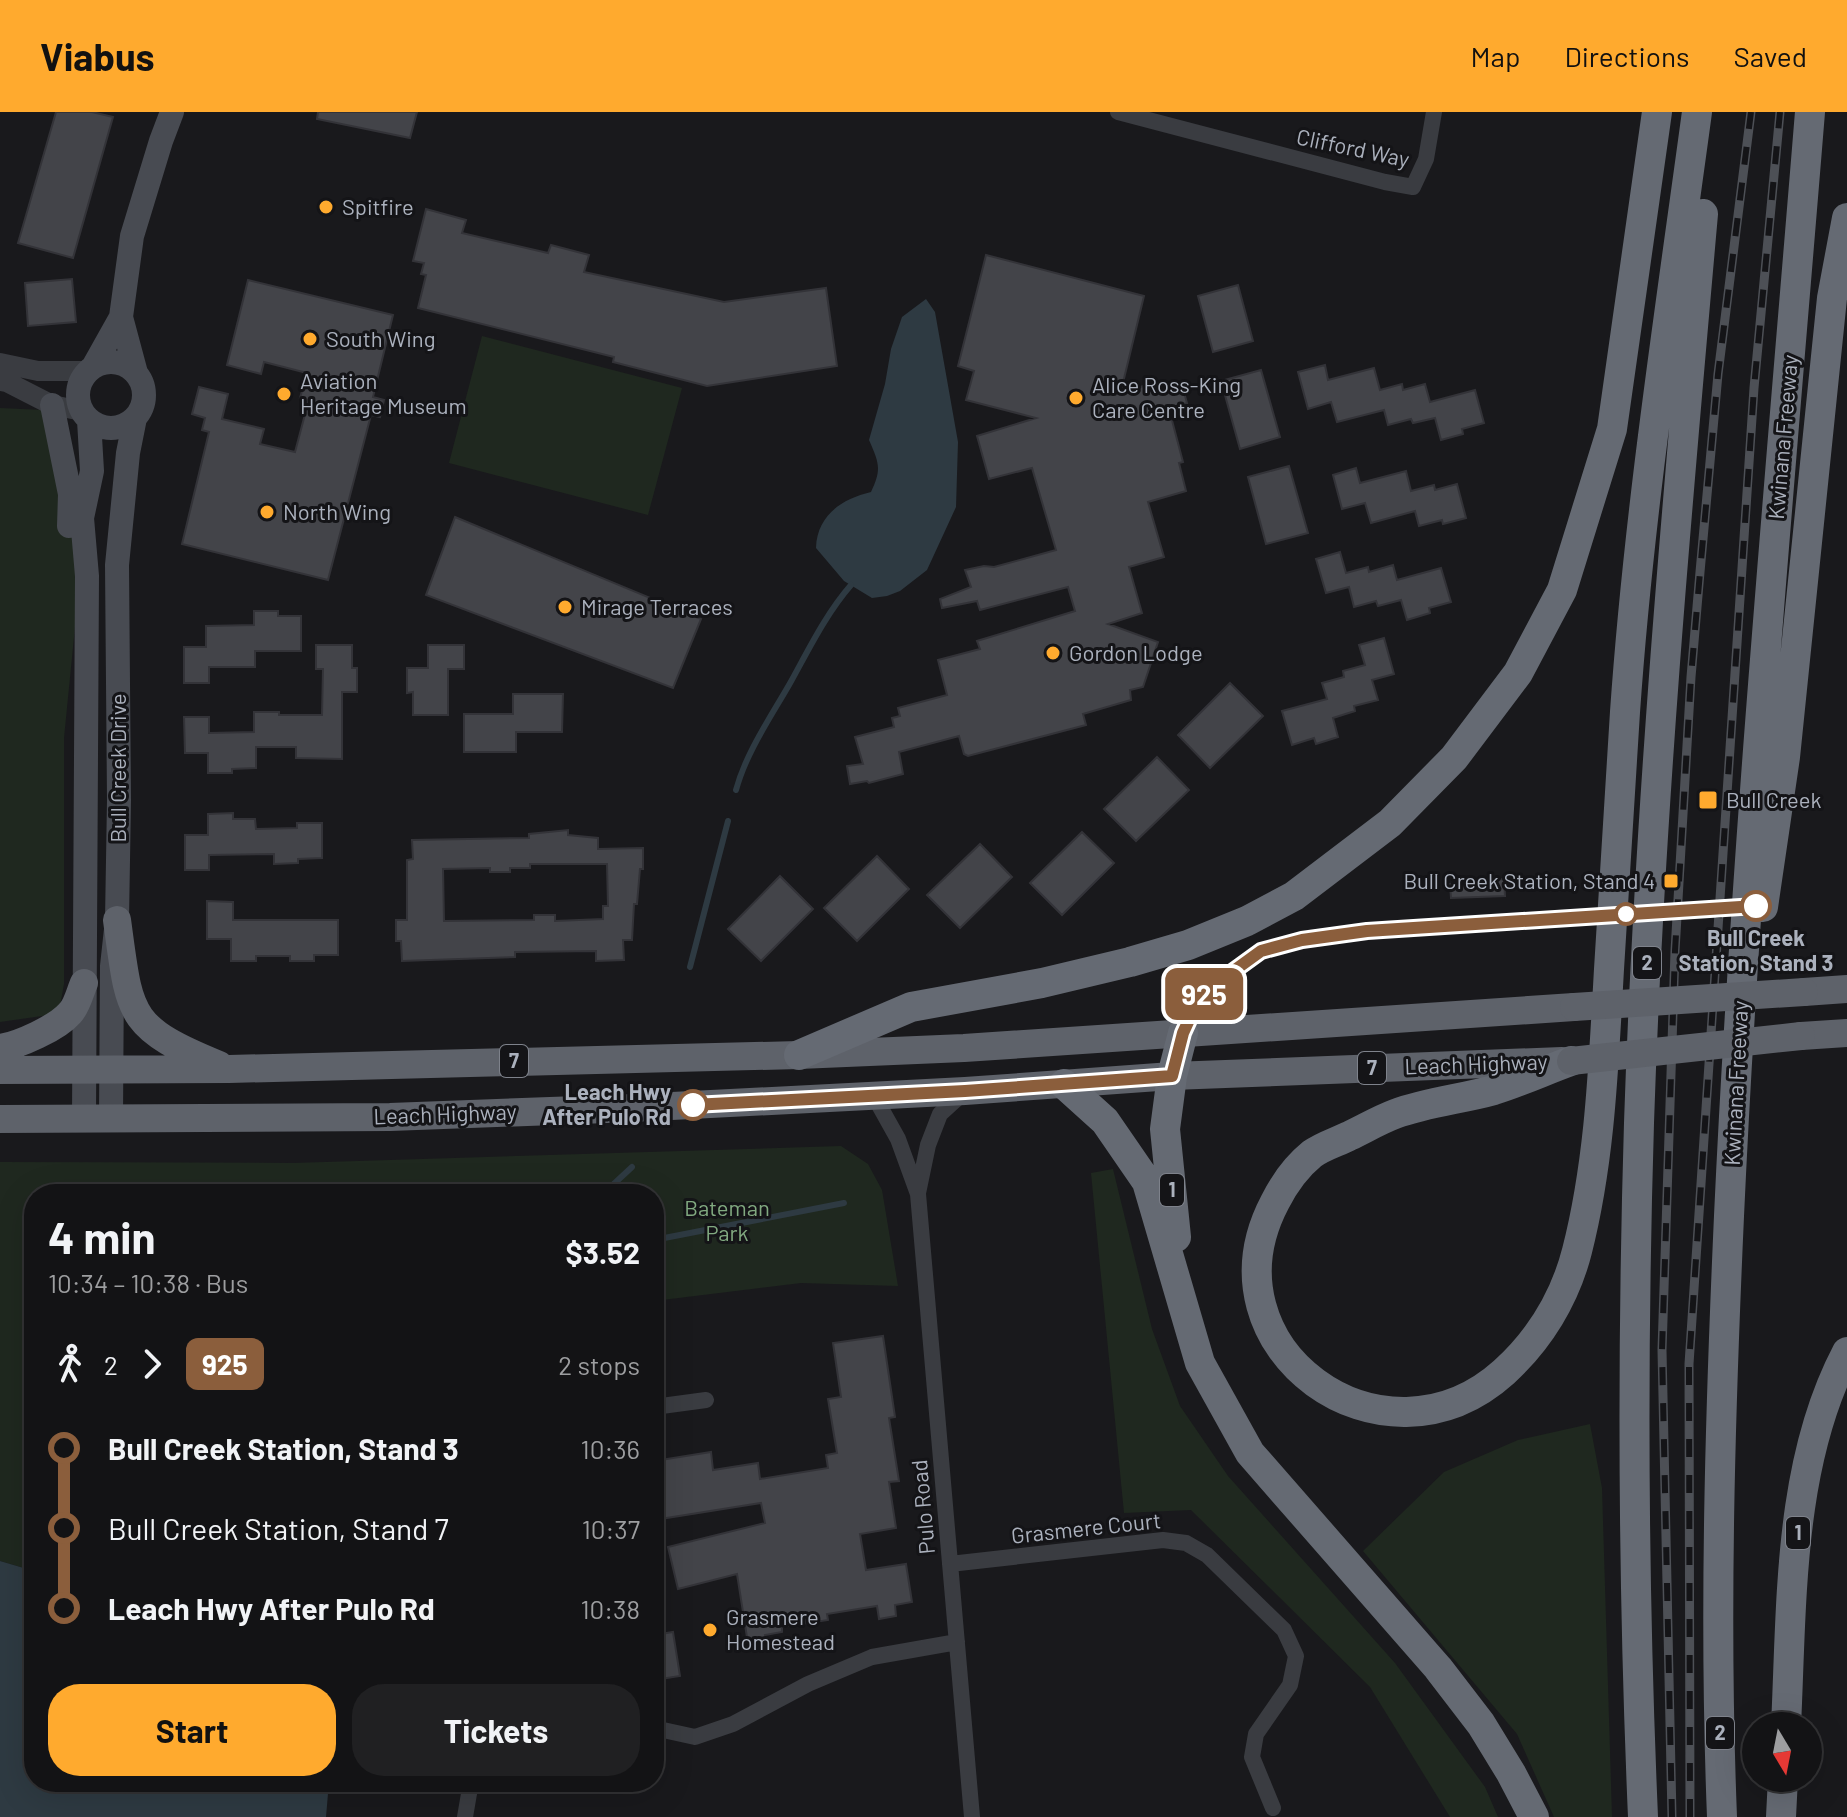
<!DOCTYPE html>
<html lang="en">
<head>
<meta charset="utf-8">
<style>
	body { margin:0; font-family:Barlow,sans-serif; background:#202022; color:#f1f3f6; height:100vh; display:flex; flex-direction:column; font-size:30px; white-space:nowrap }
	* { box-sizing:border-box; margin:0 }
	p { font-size:26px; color:#9d9ea0 }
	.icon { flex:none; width:44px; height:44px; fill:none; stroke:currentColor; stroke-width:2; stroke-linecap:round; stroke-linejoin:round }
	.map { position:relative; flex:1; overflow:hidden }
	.sheet { position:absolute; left:24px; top:1072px; width:640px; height:608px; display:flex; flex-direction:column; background:#131315; border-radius:32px; box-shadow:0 8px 32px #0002,0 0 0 2px #323234 }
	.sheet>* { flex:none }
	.badge { padding:0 16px; border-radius:12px; font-size:28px; line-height:52px }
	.needle { width:52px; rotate:170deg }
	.fabs { position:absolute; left:1742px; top:1600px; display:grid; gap:16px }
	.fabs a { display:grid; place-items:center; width:80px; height:80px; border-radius:50%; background:#131315; box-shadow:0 8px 32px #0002,0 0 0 2px #323234; font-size:40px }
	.map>.badge { position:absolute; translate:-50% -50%; box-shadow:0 0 0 4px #fff }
	.legs { display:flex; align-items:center; gap:12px; height:88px; padding:0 24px; font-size:26px }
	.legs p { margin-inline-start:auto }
	.head { display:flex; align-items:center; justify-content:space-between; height:136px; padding:0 24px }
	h1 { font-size:44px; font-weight:700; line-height:60px }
	.action { display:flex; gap:16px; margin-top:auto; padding:16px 24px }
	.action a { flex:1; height:92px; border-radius:32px; background:#ffaa2e; color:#111; font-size:32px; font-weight:700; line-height:92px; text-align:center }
	.action a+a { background:#202022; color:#f1f3f6 }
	ul { padding:0 24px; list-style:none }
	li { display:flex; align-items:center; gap:28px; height:80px; font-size:30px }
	li i { display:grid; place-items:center; width:12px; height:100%; margin:0 10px; background:currentColor }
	li i::after { content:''; width:20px; height:20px; margin:-10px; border:6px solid; border-radius:50%; background:#131315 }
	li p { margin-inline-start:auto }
	li:first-child i { background:linear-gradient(#0000 50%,currentColor 0) }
	li:last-child i { background:linear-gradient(currentColor 50%,#0000 0) }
	header { display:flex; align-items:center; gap:48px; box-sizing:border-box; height:112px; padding:0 40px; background:#ffaa2e; color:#111 }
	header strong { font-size:38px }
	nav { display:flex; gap:44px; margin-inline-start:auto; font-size:28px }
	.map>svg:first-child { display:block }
</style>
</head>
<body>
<header>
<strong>Viabus</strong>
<nav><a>Map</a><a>Directions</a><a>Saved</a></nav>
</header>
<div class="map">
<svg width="1847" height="1705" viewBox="0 0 1847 1705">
	<rect width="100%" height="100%" fill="#19191c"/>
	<path fill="#1f281f" d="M482 224 682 276 648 403 449 351Z
		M0 296 43 298 86 404 64 626V872L60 894 49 903 0 910Z
		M841 1034 868 1052 882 1078 898 1174 801 1171 654 1189V1082H34V1459L0 1449V1050L294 1051Z
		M1113 1057 1152 1217 1180 1294 1228 1364 1395 1551 1485 1675 1498 1705H1450L1370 1575 1191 1398 1124 1401 1091 1061Z
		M1590 1312 1602 1376 1612 1705H1554L1517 1622 1363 1439 1444 1360 1518 1328Z"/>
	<path fill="#2e3a42" d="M926 187 935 200 958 330 956 395 927 458 900 479 887 484 872 486 844 469 816 436C817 404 841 387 871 380 882 357 879 351 869 328L885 272 891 237 902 205Z
		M0 1449 34 1459V1670H329L326 1705H0Z"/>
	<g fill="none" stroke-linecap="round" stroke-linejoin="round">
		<path stroke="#2e3a42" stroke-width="6" d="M736 678C746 641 770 606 789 573 808 539 825 503 851 473
			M690 855 728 709
			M603 1082 632 1055
			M654 1128 844 1091"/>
	</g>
	<path fill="#434449" stroke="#333338" stroke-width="2" fill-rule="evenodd" d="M56 0H92L113 5 73 146 18 131Z
		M318 0H417L410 26 317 7Z
		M426 97 466 108 462 121 548 141 551 133 589 143 584 160 724 190 826 176 837 254 707 274 613 250 614 245 418 196 426 163 421 162 424 151 413 149Z
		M986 143 1144 184 1121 279 1158 271 1161 279 1182 273 1187 291 1169 297 1183 350 1179 351 1186 379 1148 390 1164 445 1129 455 1142 501 1108 512 1158 530 1143 575 1130 578 1131 588 1083 602 1086 613 968 644 964 642 959 624 899 640 903 662 869 671 867 669 850 672 847 654 863 652 855 625 894 615 892 606 900 604 898 596 947 583 938 548 980 537 977 529 1075 499 1068 475 980 498 977 489 942 496 940 487 971 475 965 458 984 454 994 455 1056 438 1032 356 989 367 977 324 1036 306 966 288 974 259 958 254Z
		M72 167 76 210 28 214 25 171Z
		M248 168 393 203 373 285 384 288 380 305 371 303 328 468 182 432 209 320 202 318 205 306 192 302 199 275 228 282 222 307 264 317 260 332 295 340 304 306 308 288 300 286 307 261 264 250 261 262 227 253Z
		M1238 173 1253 229 1213 240 1198 184Z
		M1325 253 1328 268 1374 256 1380 278 1402 272 1403 278 1425 272 1430 290 1475 278 1484 311 1462 317 1463 322 1441 328 1435 306 1413 311 1411 307 1388 313 1384 298 1337 310 1331 290 1308 297 1298 260Z
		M1261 258 1280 325 1240 337 1221 269Z
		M1289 354 1308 421 1266 432 1248 365Z
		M1356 356 1360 371 1406 359 1411 379 1434 373 1435 378 1457 372 1466 406 1443 412 1442 408 1419 414 1415 399 1371 411 1365 391 1342 397 1333 363Z
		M455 405 701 507 673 576 426 483Z
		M1340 440 1346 461 1368 455 1369 460 1393 453 1397 468 1441 456 1451 490 1429 496 1430 501 1407 508 1401 488 1378 494 1376 489 1354 495 1349 475 1326 481 1316 447Z
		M254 499H278V504H301V539H255V555H209V571H184V535H206V514L254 513Z
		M1384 526 1394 562 1372 568 1378 588 1354 594 1355 599 1333 606 1338 625 1316 632 1314 626 1292 633 1282 599 1327 587 1322 571 1344 565 1343 559 1365 553 1359 533Z
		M316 533H352V556H357V580H342V647L296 646V635H256V656L232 657V661H208V641H185L184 605H209V621L254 620V600H279V603H322L323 557H316Z
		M428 533H464V557H448V603H413V580L407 581V556H428Z
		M1230 571 1263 604 1210 656 1178 623Z
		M513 582H563L562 620H516V640H464V602H513Z
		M1157 645 1189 678 1136 729 1104 697Z
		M233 701V707H255L256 717 297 716V711H322V746L298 747V751L274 752V742L209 743V758H185V723H208V702Z
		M568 718V723L598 726V737L643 736V757H640L637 792H634L632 828H623L624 848 596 849V839L515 840V845L402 849 401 829H396V808H407V748L413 747 412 728 529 726V722ZM530 752H607L608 794H603V807L555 809V803H534V808L444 809 443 757 490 756V760H510V756H530Z
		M1082 720 1114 751 1062 803 1030 771Z
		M980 732 1012 765 960 816 927 783Z
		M877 744 909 777 857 829 824 796Z
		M780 764 813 797 761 849 728 817Z
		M1504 767 1505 784 1451 786 1450 772Z
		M207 789 233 790V808H338V843H314V849H290V844H256V849H231V827H207Z
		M883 1224 895 1305 889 1306 899 1369 889 1370 896 1416 860 1422 866 1458 906 1452 912 1490 895 1493 896 1504 879 1507 877 1494 827 1502 828 1508 782 1515V1520L765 1523 767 1535 749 1538 737 1462 678 1477 668 1435 765 1411 761 1391 654 1408V1349L711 1340 713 1358 758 1351 760 1367 828 1356 826 1343 837 1341 828 1287 841 1285 833 1231Z
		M673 1520 680 1564 654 1568V1523Z"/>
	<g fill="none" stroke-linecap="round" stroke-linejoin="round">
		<path stroke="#3a3c41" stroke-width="16" d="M1118 0 1385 70 1413 75 1426 47 1434 0
			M874 984 898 1027 918 1082 972 1705
			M918 1081 928 1033 940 1002 963 981
			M654 1295 706 1288
			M950 1452 1163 1428 1186 1431 1207 1443 1284 1518 1296 1544 1290 1573 1256 1622 1252 1645 1273 1696
			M654 1616 695 1625 733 1612 808 1572 872 1545 957 1530
			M465 1705 471 1670"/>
		<path stroke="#3a3c41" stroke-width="20" d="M0 251 38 259H88
			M0 269 7 270 52 293 82 299"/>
		<path stroke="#484b52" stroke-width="24" d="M121 205 136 261
			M78 283a33 33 0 1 1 66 0a33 33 0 1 1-66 0Z
			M93 255 121 205 132 124 161 29 172 0
			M52 293 70 382 69 414
			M84 1006 87 464 82 406 92 359 89 308
			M111 1006 112 854 117 808 119 688 117 453 128 341 135 306"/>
		<path stroke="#5e626a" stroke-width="28" d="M117 808C130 903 126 915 219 953
			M1804 880 1847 877
			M1801 924 1847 921
			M0 936C19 933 57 916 70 901 77 894 80 880 84 871
			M0 958 229 957 799 943 964 936 1574 895
			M0 1007 390 1005 633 996 965 979 1172 964 1562 949"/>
		<path stroke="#656a73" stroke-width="30" d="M1763 795 1785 645 1832 186 1847 106
			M799 943 911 895 1042 871 1130 850 1188 833 1247 809 1294 784 1390 711 1454 646 1518 561 1562 478 1612 317 1657 0
			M1571 949C1546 958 1520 970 1494 978 1462 987 1427 990 1395 1002 1379 1008 1364 1017 1349 1024 1337 1030 1323 1034 1312 1042 1296 1055 1284 1072 1275 1090 1198 1236 1383 1369 1504 1260 1539 1228 1565 1186 1577 1139 1599 1053 1603 964 1608 875 1613 783 1619 691 1625 600 1639 399 1670 199 1697 0
			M1064 972 1105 1009 1147 1070 1200 1251 1250 1341 1438 1556 1481 1612 1511 1661 1534 1705
			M1176 1125 1165 1017 1172 964 1183 921
			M1786 1614C1792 1490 1788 1352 1847 1240
			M1643 1705C1633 1474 1632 1242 1639 1011 1649 707 1676 404 1703 102
			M1722 1705C1714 1505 1720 1304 1729 1104 1746 735 1780 368 1810 0
			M1781 1705 1783 1666"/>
		<g stroke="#4d5056" stroke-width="9">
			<path id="rail" d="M1672 1705 1662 1238 1675 839 1691 565 1700 460 1718 262 1751 0
				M1690 1705 1689 1252 1754 276 1780 0"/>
		</g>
		<use href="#rail" stroke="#141417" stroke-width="6" stroke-dasharray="18" stroke-linecap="butt"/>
		<path stroke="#5e626a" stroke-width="28" d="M1574 895 1804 880
			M1571 949 1801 924"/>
	</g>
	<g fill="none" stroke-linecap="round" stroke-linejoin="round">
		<g stroke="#fff" stroke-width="18">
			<path id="line-1" d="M693 993 965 979 1172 964 1183 921 1198 888 1210 876 1261 839 1302 828 1367 819 1756 794"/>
		</g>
		<use href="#line-1" stroke="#8b5e3c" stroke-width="12"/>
	</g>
	<g fill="#ffaa2e" stroke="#141417" stroke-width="3">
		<circle cx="326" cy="95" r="8"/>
		<circle cx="310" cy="227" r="8"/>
		<circle cx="284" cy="282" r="8"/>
		<circle cx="1076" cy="286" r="8"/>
		<circle cx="267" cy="400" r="8"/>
		<circle cx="565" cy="495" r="8"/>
		<circle cx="1053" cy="541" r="8"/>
		<rect x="1698" y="678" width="20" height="20" rx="4"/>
		<rect x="1663" y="761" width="16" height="16" rx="4"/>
		<circle cx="710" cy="1518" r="8"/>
	</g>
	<g fill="#fff" stroke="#8b5e3c" stroke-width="4">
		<circle cx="1756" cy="794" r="14"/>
		<circle cx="1626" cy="802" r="10"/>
		<circle cx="693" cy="993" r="14"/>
	</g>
	<g text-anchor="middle" stroke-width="6" stroke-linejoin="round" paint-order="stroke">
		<g fill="#141417" stroke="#7e828b" stroke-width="2">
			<rect x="1633" y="835" width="28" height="32" rx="6"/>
			<rect x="500" y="933" width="28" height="32" rx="6"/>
			<rect x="1358" y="940" width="28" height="32" rx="6"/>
			<rect x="1160" y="1062" width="24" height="32" rx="6"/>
			<rect x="1786" y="1405" width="24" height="32" rx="6"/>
			<rect x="1706" y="1605" width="28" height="32" rx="6"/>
		</g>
		<g font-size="20" font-weight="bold" fill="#abb1bd">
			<text x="1647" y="858">2</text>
			<text x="514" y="956">7</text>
			<text x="1372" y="963">7</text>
			<text x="1172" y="1085">1</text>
			<text x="1798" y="1428">1</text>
			<text x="1720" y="1628">2</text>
		</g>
		<g font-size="22" fill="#abb1bd" stroke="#141417">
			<text transform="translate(1353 36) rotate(12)" y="8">Clifford Way</text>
			<text transform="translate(1783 325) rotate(-85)" y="8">Kwinana Freeway</text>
			<text transform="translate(118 656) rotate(-90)" y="8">Bull Creek Drive</text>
			<text transform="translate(1476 952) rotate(-2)" y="8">Leach Highway</text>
			<text transform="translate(1736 971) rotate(-87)" y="8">Kwinana Freeway</text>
			<text transform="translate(445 1002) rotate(-2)" y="8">Leach Highway</text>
			<text transform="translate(923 1395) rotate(-95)" y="8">Pulo Road</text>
			<text transform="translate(1086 1416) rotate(-6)" y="8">Grasmere Court</text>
		</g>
		<g font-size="22" fill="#abb1bd" stroke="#141417" text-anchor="start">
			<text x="342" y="103">Spitfire</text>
			<text x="326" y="235">South Wing</text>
			<text x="300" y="277">Aviation<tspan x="300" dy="25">Heritage Museum</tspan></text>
			<text x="1092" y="281">Alice Ross-King<tspan x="1092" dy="25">Care Centre</tspan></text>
			<text x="283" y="408">North Wing</text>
			<text x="581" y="503">Mirage Terraces</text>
			<text x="1069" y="549">Gordon Lodge</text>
			<text x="1726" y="696">Bull Creek</text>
			<text x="1655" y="777" text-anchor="end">Bull Creek Station, Stand 4</text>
			<text x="726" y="1513">Grasmere<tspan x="726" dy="25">Homestead</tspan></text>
		</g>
		<g font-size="22" font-weight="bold" fill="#abb1bd" stroke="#141417">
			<text x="1756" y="834">Bull Creek<tspan x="1756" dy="25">Station, Stand 3</tspan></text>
			<text x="671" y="988" text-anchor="end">Leach Hwy<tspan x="671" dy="25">After Pulo Rd</tspan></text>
		</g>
		<g font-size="22" fill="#81a980" stroke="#141417">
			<text x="727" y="1104">Bateman<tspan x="727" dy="25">Park</tspan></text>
		</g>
	</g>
</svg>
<div class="fabs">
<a><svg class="needle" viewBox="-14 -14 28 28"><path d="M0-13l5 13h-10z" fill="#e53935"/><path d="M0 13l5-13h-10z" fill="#9d9ea0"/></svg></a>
</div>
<b class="badge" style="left:1204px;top:882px;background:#8b5e3c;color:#fff">925</b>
<section class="sheet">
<div class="head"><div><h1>4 min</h1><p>10:34 – 10:38 · Bus</p></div><b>$3.52</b></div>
<div class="legs"><svg class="icon" aria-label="walk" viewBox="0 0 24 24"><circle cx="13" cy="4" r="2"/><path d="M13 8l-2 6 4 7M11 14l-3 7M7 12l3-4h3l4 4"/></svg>2<svg class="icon" aria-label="forward" viewBox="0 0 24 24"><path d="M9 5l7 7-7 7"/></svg><b class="badge" style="background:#8b5e3c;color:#fff">925</b><p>2 stops</p></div>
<ul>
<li><i style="color:#8b5e3c"></i><b>Bull Creek Station, Stand 3</b><p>10:36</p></li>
<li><i style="color:#8b5e3c"></i><span>Bull Creek Station, Stand 7</span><p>10:37</p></li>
<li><i style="color:#8b5e3c"></i><b>Leach Hwy After Pulo Rd</b><p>10:38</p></li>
</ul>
<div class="action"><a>Start</a><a>Tickets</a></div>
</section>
</div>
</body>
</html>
